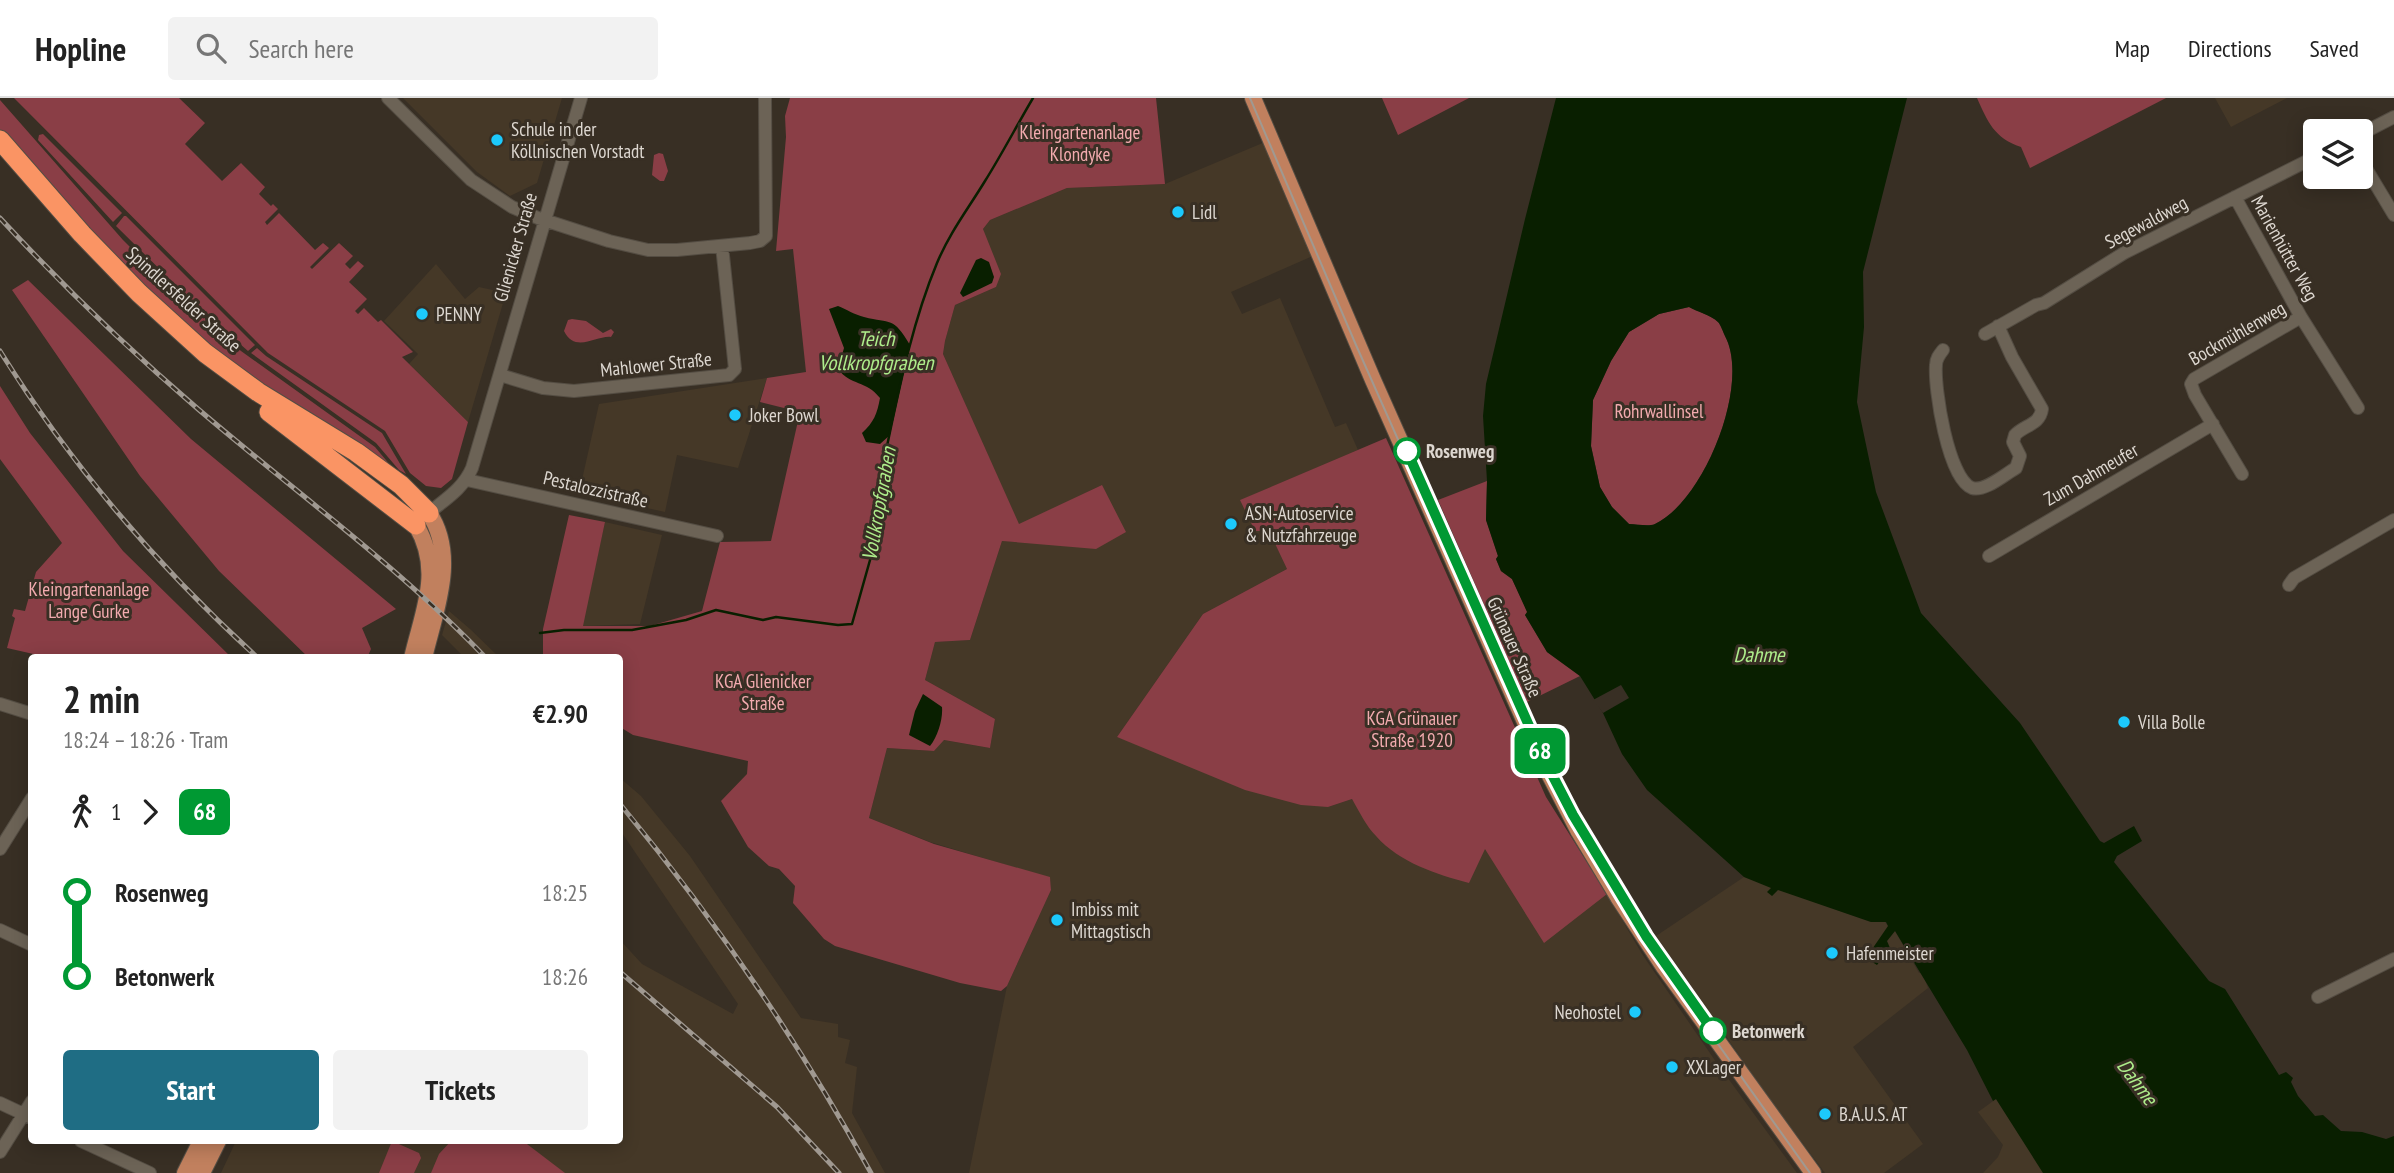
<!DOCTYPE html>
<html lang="en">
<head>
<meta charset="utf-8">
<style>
	body { margin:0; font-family:"PT Sans Narrow",sans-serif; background:#f2f2f2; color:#222; height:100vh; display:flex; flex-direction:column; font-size:26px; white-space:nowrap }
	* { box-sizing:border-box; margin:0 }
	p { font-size:23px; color:#767676 }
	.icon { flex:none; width:38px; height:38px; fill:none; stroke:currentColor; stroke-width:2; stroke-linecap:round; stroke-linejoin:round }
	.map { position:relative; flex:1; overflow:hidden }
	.drawer { position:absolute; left:28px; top:556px; width:595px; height:490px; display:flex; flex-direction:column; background:#fff; border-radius:7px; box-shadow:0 4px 18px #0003 }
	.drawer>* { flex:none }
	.badge { padding:0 14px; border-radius:10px; font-size:24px; line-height:46px }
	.fabs { position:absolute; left:2303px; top:21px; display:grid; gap:14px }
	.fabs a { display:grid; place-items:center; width:70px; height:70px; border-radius:7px; background:#fff; box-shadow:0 4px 18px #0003; font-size:35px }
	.map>.badge { position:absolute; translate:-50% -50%; box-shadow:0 0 0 4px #fff }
	.legs { display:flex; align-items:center; gap:10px; height:77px; padding:0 35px; font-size:23px }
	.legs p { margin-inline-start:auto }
	.summary { display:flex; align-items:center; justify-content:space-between; height:119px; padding:0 35px }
	h1 { font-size:38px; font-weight:700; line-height:52px }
	.cta { display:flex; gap:14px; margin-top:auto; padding:14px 35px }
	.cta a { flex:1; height:80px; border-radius:7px; background:#1f6d84; color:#fff; font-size:28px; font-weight:700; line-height:80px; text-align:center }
	.cta a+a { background:#f2f2f2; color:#222 }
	ul { padding:0 35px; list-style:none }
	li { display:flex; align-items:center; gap:24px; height:84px; font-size:26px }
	li i { display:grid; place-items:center; width:10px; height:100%; margin:0 9px; background:currentColor }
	li i::after { content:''; width:18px; height:18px; margin:-9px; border:5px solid; border-radius:50%; background:#fff }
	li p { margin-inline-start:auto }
	li:first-child i { background:linear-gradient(#0000 50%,currentColor 0) }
	li:last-child i { background:linear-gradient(currentColor 50%,#0000 0) }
	header { display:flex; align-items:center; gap:42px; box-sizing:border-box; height:98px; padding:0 35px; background:#fff; border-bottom:2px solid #e0e0e0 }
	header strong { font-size:33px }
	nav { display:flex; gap:38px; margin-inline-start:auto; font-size:24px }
	.search { width:490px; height:63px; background:#f2f2f2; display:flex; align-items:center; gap:18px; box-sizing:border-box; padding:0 24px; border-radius:7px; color:#767676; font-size:26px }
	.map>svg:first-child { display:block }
</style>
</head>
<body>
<header>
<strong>Hopline</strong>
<div class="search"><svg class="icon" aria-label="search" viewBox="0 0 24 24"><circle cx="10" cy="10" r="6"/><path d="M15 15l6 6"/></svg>Search here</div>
<nav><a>Map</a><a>Directions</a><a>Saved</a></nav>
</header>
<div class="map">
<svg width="2394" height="1075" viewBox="0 0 2394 1075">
	<rect width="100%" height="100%" fill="#382f24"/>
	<path fill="#453827" d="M403 0H562L537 85 510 98 477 74Z
		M2215 0H2287L2231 29Z
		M1265 44 1315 157 1231 194 1242 216 1280 200 1335 329 1346 325 1358 352 1241 402 1269 432 1287 471 1203 516 1117 639 1328 709 1352 701 1376 738 1485 750 1607 796 1642 856 1714 961 1797 1075H969L1007 888 1051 792 1050 780 930 744 869 720 887 650 934 653 943 642 990 650 995 621 925 582 935 544 970 542 1002 443 1026 444 1102 387 1019 427 943 256 945 243 955 207 996 189 983 131 990 122 1067 90 1165 86Z
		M436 166 465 201 479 189 506 195 468 324 409 266 418 256 384 223Z
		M767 280 738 370 677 357 665 414 579 395 599 306Z
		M605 424 662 437 640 526 582 528Z
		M449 513 470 531 500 560H465L442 537Z
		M620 680 641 698 690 758 801 920 838 926V939L850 942 845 965 857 969 852 1015 885 1075H221L236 1043H620V842L642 866 733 916 738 906 620 732Z
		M1744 779 1871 824H1885L1888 828 1887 843 1895 833 1919 875 1922 874 1928 890 1853 949 1923 1046 1884 1075H1825L1776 1010 1656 838Z
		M1996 1001 2044 1074 2043 1075H1983L1998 1059 2003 1047 1978 1014Z"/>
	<path fill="#8a3e46" d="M14 0H179L205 25 185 46 222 83 241 65 265 89 259 96 271 108 273 106 278 111 265 124 267 127 279 115 315 152 323 145 329 150 310 169 312 171 339 145 353 158 345 166 350 171 358 163 364 168 349 184 367 201 355 213 358 216 364 210 378 224 381 222 413 254 402 259 468 324 452 381 441 390 426 388 410 375 385 333 268 255Z
		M790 0H1156L1165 86 1067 90 990 122 983 131 1001 176 996 189 955 207 945 243 943 256 1019 426 1102 387 1126 434 1096 451 1002 443 970 542 935 544 925 582 995 621 990 650 944 642 934 653 887 650 869 720 934 746 1050 779 1051 792 1007 888 1001 893 960 885 835 848 824 841 793 805 795 788 779 771 769 768 748 749 721 703 747 676 748 663 633 637 620 629V560H547L543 556V531L569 417 605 424 583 528H650L702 513 720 444 771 443 800 314 760 304 767 280 806 274 793 151 776 153 786 39 785 18Z
		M1382 0H1469L1398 37Z
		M1977 0H2166L2030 70 2021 49C1994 40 1988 24 1977 0Z
		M0 2 123 142 169 188 241 253 375 349 401 380 218 256 98 145 0 36Z
		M43 36 122 115 113 124 38 42 39 37Z
		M659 55 663 56 668 73 664 83H660L652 77 654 57Z
		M124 118H126L255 247 248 253 198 209 116 128Z
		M28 182 191 341 396 511 362 530 371 551 367 560H309L219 473 140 378 12 192Z
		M1689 209C1697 213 1711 217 1718 224 1721 227 1723 234 1725 238 1751 286 1704 403 1655 426 1648 429 1637 426 1629 426L1612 409 1600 389 1591 348 1593 302 1611 263 1629 234 1659 216Z
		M572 221 586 223 603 235 611 231 614 234 611 239C597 237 575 256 564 233L568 222Z
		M257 250 266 258 382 335 406 376 399 372 376 345 251 255Z
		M0 288 30 335 123 453 232 560H51L7 550 15 520 12 518 14 511 25 513 36 474 62 445 0 361Z
		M1386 340 1546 699 1607 796 1544 845 1485 751 1469 785C1436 776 1400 765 1376 738 1366 728 1359 713 1352 701L1328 709 1301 707 1245 692 1117 639 1203 516 1287 471 1269 433H1255L1240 402Z
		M1487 383 1486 422 1498 458 1496 461 1501 473 1512 481 1528 515 1525 517 1547 554 1580 578 1527 604 1438 402Z
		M392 1043 419 1055 421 1060 414 1075H379Z
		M451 1043H523L565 1075H431L439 1056Z"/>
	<path fill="#091f00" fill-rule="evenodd" d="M1556 0H1907L1863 174 1864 229 1857 304 1876 394 1921 515 2020 625 2100 743 2104 745 2134 728 2142 743 2117 758 2114 764 2209 883 2225 891 2279 977 2286 974 2293 980 2291 984 2298 998 2315 1018 2323 1017 2341 1033 2362 1034 2386 1041 2394 1038V1075H2043L1996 1001 1993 1003 1967 952 1895 833 1887 843 1890 850 1877 867 1866 860 1888 828 1886 824H1871L1778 792 1772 798 1767 794 1771 790 1744 779 1647 692 1622 656 1603 615 1580 578 1547 554 1525 517 1527 514 1512 481 1501 473 1496 461 1498 458 1486 422 1487 383 1483 318 1486 286 1525 121ZM1689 209C1697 214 1711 217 1718 224 1721 227 1723 234 1725 238 1751 286 1704 403 1655 426 1648 429 1637 426 1629 426L1612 409 1600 389 1591 348 1593 302 1611 263 1629 234 1659 216Z
		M981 160 989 164 994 179 992 185 963 199 960 195 976 162Z
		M838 208C846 211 855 217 864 219 891 226 893 218 910 247L890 337 880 346 866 344 862 335C874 324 877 316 880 300 866 282 851 288 838 271L844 250 829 211Z
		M923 596 942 609C943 621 938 638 930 648L909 637 915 613Z"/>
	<path fill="#382f24" d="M1621 587 1629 600 1603 615 1593 602Z"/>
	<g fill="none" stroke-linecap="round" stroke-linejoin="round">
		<path stroke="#091f00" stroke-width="2.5" d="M540 535 564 532H632L686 522 716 512 763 522 776 519 838 527 852 526 872 455 871 428 874 407C893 327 905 242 937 165 950 134 968 111 985 83 1002 56 1017 27 1033 0"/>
		<g stroke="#544d43" stroke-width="14">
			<path id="minor" d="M388 0 471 82 512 109 538 120 609 143 648 152H677L750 145 760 143 766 138 765 0
				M2361 36 2394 19
				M2361 62 2394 117
				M2235 99 2301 219 2358 310
				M1985 236 2036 207 2044 205 2124 155 2315 59
				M1943 252C1939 257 1936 261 1936 267 1934 290 1948 381 1972 390 1985 394 2005 376 2016 370L2020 358 2013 344 2015 337C2024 327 2040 327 2042 311L2012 259 1998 228
				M500 277 543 290 574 293 729 277 735 271 722 148
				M2242 376 2195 297 2191 286 2194 281 2301 219
				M467 382 717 438
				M424 419C442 403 462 393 472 370L581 0
				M1989 458 2213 326
				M2289 487 2294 480 2394 422
				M0 606 32 616
				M0 751 32 700
				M0 832 32 847
				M2318 899 2394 861
				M0 1005 32 1020
				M81 1043 150 1075
				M0 1054 32 1003"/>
		</g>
		<g stroke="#544d43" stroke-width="18">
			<path id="major" d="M1253 0 1373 282 1542 662 1579 734 1618 799 1664 869 1813 1075
				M412 560C423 512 443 473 416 427
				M424 560C435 513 458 459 429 415
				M185 1075 201 1043
				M202 1075 218 1043"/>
		</g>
		<g stroke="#544d43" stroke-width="21">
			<path id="highway" d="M0 42 82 136 139 195 205 255 258 294 356 354 401 387 429 415
				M269 314 416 427"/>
		</g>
		<use href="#minor" stroke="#6c6356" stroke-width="12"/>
		<use href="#major" stroke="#c1805e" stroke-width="16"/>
		<use href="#highway" stroke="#fa9464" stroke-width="19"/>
		<path stroke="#a09991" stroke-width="2" d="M1250 0 1356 247 1544 670 1616 800 1663 869 1810 1075"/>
		<g stroke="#a09991" stroke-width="5">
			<path id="rail" d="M0 120C62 187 128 251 198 311 294 393 398 468 486 560
				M0 253C71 367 159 470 258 560
				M620 706C715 821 799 944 871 1075
				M620 874 777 1009 839 1075"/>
		</g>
		<use href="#rail" stroke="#382f24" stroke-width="2.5" stroke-dasharray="8" stroke-linecap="butt"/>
	</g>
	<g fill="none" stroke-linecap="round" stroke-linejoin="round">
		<g stroke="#fff" stroke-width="16">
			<path id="line-1" d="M1407 353 1542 657 1573 717 1646 838 1713 933"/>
		</g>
		<use href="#line-1" stroke="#093" stroke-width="10"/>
	</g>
	<g fill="#1cc9fc" stroke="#382f24" stroke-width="2.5">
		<circle cx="497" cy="42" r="7"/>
		<circle cx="1178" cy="114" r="7"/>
		<circle cx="422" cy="216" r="7"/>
		<circle cx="735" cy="317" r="7"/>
		<circle cx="1231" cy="426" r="7"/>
		<circle cx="2124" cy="624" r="7"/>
		<circle cx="1057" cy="822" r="7"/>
		<circle cx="1832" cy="855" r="7"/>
		<circle cx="1635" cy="914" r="7"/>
		<circle cx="1672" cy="969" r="7"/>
		<circle cx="1825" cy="1016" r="7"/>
	</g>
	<g fill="#fff" stroke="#093" stroke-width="3.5">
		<circle cx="1407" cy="353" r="12"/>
		<circle cx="1713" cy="933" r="12"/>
	</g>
	<g text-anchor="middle" stroke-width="6" stroke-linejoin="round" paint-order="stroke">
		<g font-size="19" fill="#ddd7d0" stroke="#382f24" text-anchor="start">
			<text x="511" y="38">Schule in der<tspan x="511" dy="22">Köllnischen Vorstadt</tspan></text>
			<text x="1192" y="121">Lidl</text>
			<text x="436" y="223">PENNY</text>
			<text x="749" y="324">Joker Bowl</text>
			<text x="1245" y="422">ASN-Autoservice<tspan x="1245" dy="22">&amp; Nutzfahrzeuge</tspan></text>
			<text x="2138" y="631">Villa Bolle</text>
			<text x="1071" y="818">Imbiss mit<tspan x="1071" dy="22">Mittagstisch</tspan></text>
			<text x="1846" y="862">Hafenmeister</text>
			<text x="1621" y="921" text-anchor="end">Neohostel</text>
			<text x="1686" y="976">XXLager</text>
			<text x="1839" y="1023">B.A.U.S. AT</text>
		</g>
		<g font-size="19" fill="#f3abaf" stroke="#382f24">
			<text x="1080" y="41">Kleingartenanlage<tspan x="1080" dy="22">Klondyke</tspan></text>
			<text x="1659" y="320">Rohrwallinsel</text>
			<text x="89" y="498">Kleingartenanlage<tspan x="89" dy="22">Lange Gurke</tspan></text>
			<text x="763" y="590">KGA Glienicker<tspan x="763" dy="22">Straße</tspan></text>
			<text x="1412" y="627">KGA Grünauer<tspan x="1412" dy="22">Straße 1920</tspan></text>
		</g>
		<g font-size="19" fill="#ddd7d0" stroke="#382f24">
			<text transform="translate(2146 124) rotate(-28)" y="7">Segewaldweg</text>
			<text transform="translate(515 149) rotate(-74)" y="7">Glienicker Straße</text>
			<text transform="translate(2285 150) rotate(61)" y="7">Marienhütter Weg</text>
			<text transform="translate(184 201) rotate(42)" y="7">Spindlersfelder Straße</text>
			<text transform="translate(2237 235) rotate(-30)" y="7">Bockmühlenweg</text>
			<text transform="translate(656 266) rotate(-6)" y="7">Mahlower Straße</text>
			<text transform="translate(2091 376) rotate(-30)" y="7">Zum Dahmeufer</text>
			<text transform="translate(596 391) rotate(13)" y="7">Pestalozzistraße</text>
			<text transform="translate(1515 549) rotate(66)" y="7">Grünauer Straße</text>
		</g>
		<g font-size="19" font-weight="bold" fill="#ddd7d0" stroke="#382f24" text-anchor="start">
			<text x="1426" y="360">Rosenweg</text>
			<text x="1732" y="940">Betonwerk</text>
		</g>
		<g font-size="21" font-style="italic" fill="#aeed8b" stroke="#382f24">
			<text x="876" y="248">Teich<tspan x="876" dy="24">Vollkropfgraben</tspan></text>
			<text transform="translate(879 406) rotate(-80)" y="7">Vollkropfgraben</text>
			<text x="1759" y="564">Dahme</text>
			<text transform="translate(2137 984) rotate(53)" y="7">Dahme</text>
		</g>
	</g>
</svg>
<div class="fabs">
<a><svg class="icon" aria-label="layers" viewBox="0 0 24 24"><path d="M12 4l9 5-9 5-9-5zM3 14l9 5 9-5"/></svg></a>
</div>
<b class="badge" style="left:1540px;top:653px;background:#093;color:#fff">68</b>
<section class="drawer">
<div class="summary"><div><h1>2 min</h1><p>18:24 – 18:26 · Tram</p></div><b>€2.90</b></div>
<div class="legs"><svg class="icon" aria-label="walk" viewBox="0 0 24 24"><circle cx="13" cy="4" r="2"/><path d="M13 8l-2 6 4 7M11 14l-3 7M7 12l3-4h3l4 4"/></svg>1<svg class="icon" aria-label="forward" viewBox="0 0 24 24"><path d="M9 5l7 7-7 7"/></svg><b class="badge" style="background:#093;color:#fff">68</b></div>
<ul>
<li><i style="color:#093"></i><b>Rosenweg</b><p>18:25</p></li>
<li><i style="color:#093"></i><b>Betonwerk</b><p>18:26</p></li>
</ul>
<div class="cta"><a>Start</a><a>Tickets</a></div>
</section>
</div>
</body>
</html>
